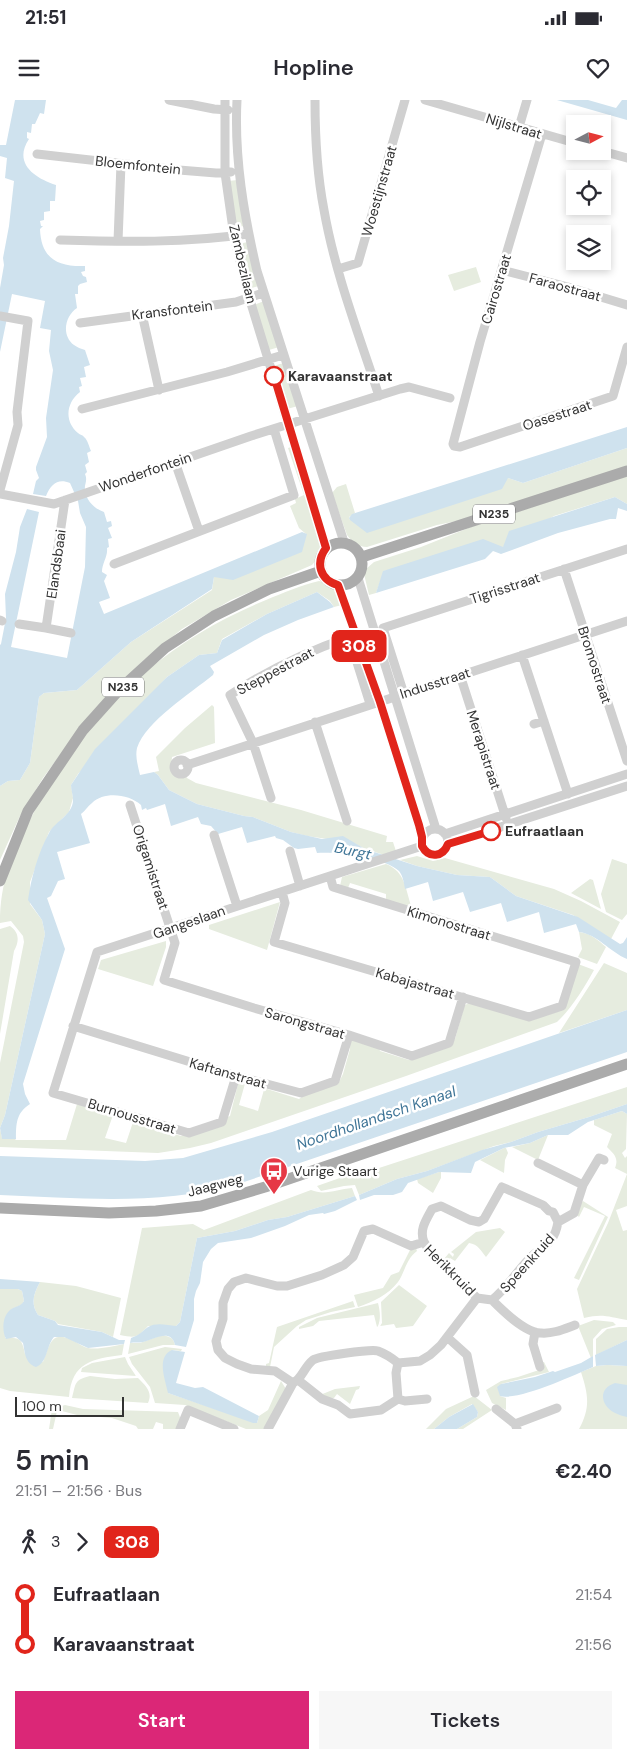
<!DOCTYPE html>
<html lang="en">
<head>
<meta charset="utf-8">
<style>
	body { margin:0; font-family:"DM Sans",sans-serif; background:#f7f7f7; color:#2b2b33; height:100vh; display:flex; flex-direction:column; font-size:19px; white-space:nowrap }
	* { box-sizing:border-box; margin:0 }
	p { font-size:16px; color:#7c7c81 }
	.icon { flex:none; width:28px; height:28px; fill:none; stroke:currentColor; stroke-width:2; stroke-linecap:round; stroke-linejoin:round }
	.map { position:relative; height:1329px; overflow:hidden }
	.side { display:flex; flex-direction:column; background:#fff; flex:1 }
	.side>* { flex:none }
	.badge { padding:0 10px; border-radius:8px; font-size:18px; line-height:32px }
	.needle { width:32px; rotate:83deg }
	.fabs { position:absolute; left:566px; top:15px; display:grid; gap:10px }
	.fabs a { display:grid; place-items:center; width:45px; height:45px; border-radius:0px; background:#fff; box-shadow:0 2px 8px #0003; font-size:25px }
	.scale { position:absolute; left:15px; bottom:12px; width:109px; box-sizing:border-box; padding-left:5px; border:2px solid #333; border-top:0; font-size:14px; line-height:18px; white-space:nowrap; color:#333; -webkit-text-stroke:4px #fff; paint-order:stroke }
	.map>.badge { position:absolute; translate:-50% -50%; box-shadow:0 0 0 2px #fff }
	.legs { display:flex; align-items:center; gap:8px; height:55px; padding:0 15px; font-size:16px }
	.legs p { margin-inline-start:auto }
	.headline { display:flex; align-items:center; justify-content:space-between; height:85px; padding:0 15px }
	h1 { font-size:28px; font-weight:600; line-height:38px }
	.button { display:flex; gap:10px; margin-top:auto; padding:10px 15px }
	.button a { flex:1; height:58px; border-radius:0px; background:#db2777; color:#fff; font-size:20px; font-weight:600; line-height:58px; text-align:center }
	.button a+a { background:#f7f7f7; color:#2b2b33 }
	ul { padding:0 15px; list-style:none }
	li { display:flex; align-items:center; gap:18px; height:50px; font-size:19px }
	li i { display:grid; place-items:center; width:8px; height:100%; margin:0 6px; background:currentColor }
	li i::after { content:''; width:12px; height:12px; margin:-6px; border:4px solid; border-radius:50%; background:#fff }
	li p { margin-inline-start:auto }
	li:first-child i { background:linear-gradient(#0000 50%,currentColor 0) }
	li:last-child i { background:linear-gradient(currentColor 50%,#0000 0) }
	.status { display:flex; justify-content:space-between; align-items:center; height:35px; padding:0 25px; background:#fff; direction:ltr }
	.status svg { height:14px; fill:currentColor }
	header { display:flex; justify-content:space-between; align-items:center; height:65px; padding:0 15px; background:#fff; font-size:22px; font-weight:600 }
	.map>svg:first-child { display:block }
</style>
</head>
<body>
<div class="status"><b>21:51</b><svg viewBox="0 0 49 12"><path d="M0 12V9h3v3zM5 12V6h3v6zM10 12V3h3v9zM15 12V0h3v12zM26 1h20v11H26zM47 4h2v5h-2z"/></svg></div>
<header><svg class="icon" aria-label="menu" viewBox="0 0 24 24"><path d="M4 6h16M4 12h16M4 18h16"/></svg>Hopline<svg class="icon" aria-label="heart" viewBox="0 0 24 24"><path d="M12 20l-8-8c-3-5 5-10 8-4 3-6 11-1 8 4z"/></svg></header>
<div class="map">
<svg width="627" height="1329" viewBox="0 0 627 1329">
	<rect width="100%" height="100%" fill="#fff"/>
	<path fill="#e6ecdf" d="M238 80 244 126 234 128 228 81Z
		M248 142 259 186 248 189 238 144Z
		M476 167 481 182 454 191 448 175Z
		M264 201 279 247 269 250 254 205Z
		M284 263 298 306 287 309 273 266Z
		M294 346 322 442 317 459 312 465 231 500 182 529 144 560 91 613 43 678 20 716 0 760V686L8 681 20 680 30 663 39 597 44 593 77 590 131 542 212 490 214 477 306 434 299 428 290 406 296 403 295 399 304 395 288 348Z
		M627 348V367L472 418 437 425 367 447C358 447 352 442 347 435L332 393 337 387 346 384 355 413 349 417 350 420 508 378 523 383Z
		M627 376V404L615 397 554 416 503 447 384 471 376 493 369 495 364 474 366 469 374 462 421 447 471 427Z
		M319 481C335 485 336 492 342 505L334 507 330 501 317 492 267 514 222 539 217 553 199 555 167 577 78 674 71 685 73 698 69 712 49 732 30 782V804L42 820 45 834 5 1015 0 1028 2 1038 16 1039 15 1040H66L77 1004 113 1015 105 1038 126 1043 134 1019 135 1022 181 1036 230 1016 239 980H246L239 1005 258 1011 265 986 267 989 299 999 305 995 338 984 343 974 350 949 349 945 352 939 379 948 380 951 409 960 455 939 463 911 462 908 465 905 469 903 525 919 563 909 578 864 594 870C584 888 572 908 557 922L406 976 211 1043 190 1048 158 1053 0 1047V963L24 842 23 836 11 821 0 823C0 782 11 758 29 722 77 621 161 542 266 500 283 493 301 485 319 481Z
		M212 605 214 607 215 643 172 657 171 669 175 675 180 676 185 674 187 678 196 683 301 710 387 736 386 742H393L396 751 384 755 363 748 354 743 307 736 291 732 253 717 244 716 197 704 169 690 158 675 154 672 159 671 156 657 185 628Z
		M417 756 433 761 445 758 554 789 581 801 620 822 611 839 573 815 516 796 490 777 457 775 417 766 400 760Z
		M612 759 627 764V814L622 820 606 812 601 794Z
		M386 764C406 772 405 789 412 808L386 800V794L350 783 348 788 340 786 342 777Z
		M590 779 593 780 601 809 571 793Z
		M280 802 267 850 209 829V825Z
		M10 826C20 833 19 842 14 851L0 934V829Z
		M579 832C590 833 598 840 606 847L597 864 578 857 582 849Z
		M166 841V847L153 886 98 869 101 860Z
		M604 863 627 873V910L559 933Z
		M627 987V1004L589 1017 538 1032 511 1042 494 1046 427 1071 397 1079 359 1095 355 1085 344 1086 321 1091 317 1086 354 1073 379 1068Z
		M622 1011 627 1014 626 1049 622 1053 625 1058 627 1056V1106L616 1110 623 1131 627 1130V1220C609 1217 603 1213 584 1218L577 1189 608 1123 627 1074 615 1068C619 1058 614 1054 607 1047L612 1034 594 1025V1020Z
		M548 1035 538 1060 512 1047 530 1043Z
		M504 1048H506L508 1053 505 1060 504 1073 480 1060Z
		M439 1072H441V1078L433 1093 418 1083 417 1079Z
		M352 1088 355 1096 287 1117 268 1120 235 1131 197 1138 180 1222 176 1226H148C137 1238 136 1238 120 1235L142 1128 193 1124 204 1130 311 1090C325 1096 337 1089 352 1088Z
		M583 1101 608 1117 579 1180 574 1178 605 1116 584 1107 579 1117 577 1115 580 1108 581 1103Z
		M500 1128 505 1132 486 1157C481 1151 478 1144 469 1143L455 1161 450 1158 447 1161 444 1159 449 1153 453 1157 454 1154 451 1152 476 1132Z
		M411 1148H416L417 1151C406 1159 405 1172 398 1182 388 1195 373 1202 358 1207L354 1195 383 1188 391 1175 399 1172Z
		M40 1182 76 1186 121 1198 113 1237 102 1232 58 1224 55 1221 38 1215C30 1203 34 1193 40 1182Z
		M399 1185 427 1206 413 1226 396 1228 394 1224 380 1226 382 1223 381 1202Z
		M0 1189H18L22 1191 24 1201C21 1207 16 1206 11 1210 3 1216 5 1229 5 1238 20 1237 22 1239 25 1254L43 1262C50 1244 51 1229 74 1241 78 1243 83 1247 88 1248 98 1250 113 1246 124 1244L122 1255C92 1259 72 1262 69 1297L10 1291 0 1288Z
		M353 1201 355 1207 331 1212 306 1220 297 1226 274 1247 270 1267 266 1268V1264L269 1263 277 1227Z
		M378 1203C380 1211 381 1219 378 1226L377 1227 374 1215 319 1221 313 1226 299 1229V1227L317 1218Z
		M594 1220 613 1222 616 1225 602 1229 593 1239V1256L591 1258 578 1226Z
		M619 1227H627V1240L596 1255V1239L607 1229Z
		M162 1235C170 1237 173 1237 175 1245H163L128 1254 130 1243H140Z
		M165 1247 182 1249 181 1251 172 1250 168 1293 257 1323 259 1316 268 1310 281 1281 286 1289 265 1329H246L185 1305 155 1303 150 1287 132 1264 129 1257Z
		M125 1257 128 1264 136 1276 81 1272 82 1268 92 1263Z
		M544 1262 549 1272 501 1284 500 1296 506 1298V1310L492 1303 486 1290 501 1281 518 1277 542 1269 540 1263Z
		M607 1265 627 1266V1329H579C591 1307 588 1294 581 1272L596 1266Z
		M90 1276 115 1279 138 1278C146 1286 153 1292 148 1303L72 1298C76 1283 74 1280 90 1276Z
		M360 1286 359 1289 356 1290 350 1304 337 1294 334 1298H327L320 1295 335 1289Z
		M474 1296 492 1310 463 1329H457L477 1317 478 1312 472 1304 449 1317 434 1329H426L446 1309Z
		M65 1305 83 1309 178 1312 181 1320 177 1329H163V1324L156 1322 153 1329H138L136 1326 112 1318 77 1315 62 1311V1313L60 1311H57L53 1329H49L52 1309Z"/>
	<path fill="#cfe2ee" d="M15 0H46L44 14 40 13 35 24H32L31 33 27 32V38L29 39C13 63 34 78 56 85L55 101H50V111L44 112V120L40 121 41 126H43L40 129C41 158 57 167 85 166V171L81 172 83 176 86 177 87 182 80 184 78 186V194H75L77 208C65 216 61 235 74 245 77 247 81 249 85 250L90 265 84 267 86 277 80 278 82 286 79 287 80 292C66 303 64 321 78 333 80 335 83 335 84 337 88 340 89 347 91 351L87 353 89 362 85 365 87 372 85 374C88 381 84 384 85 390 86 401 95 409 104 412L107 422 111 421 112 426 108 428 112 438 108 439 109 447 107 448C108 457 102 463 102 472L107 475 104 481 110 498 99 502 104 514 302 432 307 434 302 452 233 480 214 477 212 489 131 542 77 590 44 593 39 597 30 663 20 680 8 681 0 686V545L1 544 6 518 5 494 16 452 20 427 27 409 39 412 11 547 67 558 85 467 86 427 80 413 78 401 70 383C58 378 51 384 46 396L33 394 36 381 39 378 36 370V367L47 337 46 318 53 270 49 251 51 230 40 228 45 201 12 194 0 252V188L4 165 3 158 9 126 14 81 5 78 7 58 0 56V45H6Z
		M557 0H588L616 8 622 0H627V20Z
		M627 327V348L523 383 508 378 502 389 370 432 367 433 350 420 349 418 352 414Z
		M615 397 627 404V411L618 408 616 419H610L558 433 501 454 493 451 485 459 376 493 383 471 483 439 503 447 509 431Z
		M317 492 330 502 334 507 298 520 264 535 210 566 214 572 213 575C191 593 146 621 137 648 135 657 138 666 140 675L154 672 158 675 169 690 197 704 244 716 253 717 291 732 322 739 343 736 365 749 417 766 457 775 490 777 516 796 578 817 620 844 623 843 627 837V859C610 852 597 834 579 832L576 824 544 833 539 812 507 822 501 803 470 812 463 792 433 801 428 782 405 789C404 783 403 776 399 771 386 758 335 751 317 753L315 747 298 749 294 748 283 740 276 738 275 736 247 743 242 727 218 734 211 726 201 724 198 717 171 726 165 704 147 710 146 708 142 710 141 705C129 694 104 691 92 703 88 706 85 711 81 714L90 743 57 752 65 779 58 781 51 796 47 798 65 849 23 984 25 994 30 1004C16 1013 16 1024 16 1039H2L0 1028 5 1015 45 834 42 820 28 800C31 778 38 753 49 733 55 721 73 715 73 700 73 695 71 690 71 685L95 649 167 577 199 555 217 553 222 540 267 514Z
		M627 910V952L238 1084C161 1106 79 1098 0 1095V1056L145 1061 183 1058 272 1032Z
		M627 1004V1014L622 1011 588 1022 568 1035H548L530 1043 504 1048 475 1062 471 1073 439 1072 408 1083 402 1092 393 1095H374L360 1100 359 1095 397 1079 427 1071 482 1050 511 1042 538 1032 589 1017Z
		M355 1096 357 1100 335 1111 324 1114 323 1113 309 1115 285 1126 251 1138 218 1143 211 1149 203 1162 200 1183 196 1191 194 1199V1220L186 1247 175 1245C171 1228 155 1239 143 1242 139 1243 134 1242 130 1243L131 1238C140 1235 141 1232 148 1227 156 1222 167 1225 176 1226L180 1222 197 1138 235 1131 268 1120 287 1117Z
		M0 1179 40 1182C34 1193 30 1203 38 1215L55 1221 58 1225 102 1232 119 1240H125L124 1244 88 1248 64 1237H54C46 1246 48 1262 36 1267 25 1263 25 1253 23 1243L16 1237 6 1239C2 1231 2 1217 10 1210 15 1206 20 1207 24 1201L22 1191 18 1189H0Z
		M627 1240V1266L607 1265 596 1266 595 1255Z
		M172 1250 185 1252 176 1283 195 1288 203 1287 259 1316 257 1323H253L168 1293C165 1279 156 1257 172 1250Z
		M593 1256V1267C574 1275 519 1301 500 1296L497 1287 501 1284 535 1277 553 1271 555 1272 581 1263Z
		M615 1283 627 1285V1317C623 1316 619 1315 615 1313 601 1306 597 1289 615 1283Z
		M473 1304 478 1312 477 1317 457 1329H434L449 1317Z"/>
	<g fill="none" stroke-linecap="round" stroke-linejoin="round">
		<path stroke="#d0d0d0" stroke-width="9" d="M169 0 214 9 228 10
			M225 0V73L234 136 249 197 326 448
			M237 0C234 58 244 115 257 171L344 442
			M315 0C315 37 317 74 324 110 335 173 359 235 379 296
			M425 0 575 43
			M519 27 527 0
			M542 34 480 242 453 344 454 346 460 347 613 296 627 247
			M602 51 627 58
			M37 54 179 70 216 73 231 72
			M60 140C123 142 186 143 248 134
			M118 141 121 64
			M338 169 358 163 405 0
			M502 170 568 187 627 205
			M142 214 159 290
			M0 216 28 221 17 312 18 325 0 390
			M80 223 236 202 263 193
			M82 309 227 272 283 255
			M175 362 199 431
			M0 394 54 404 251 336 400 289 409 287 450 298
			M65 400 46 528 71 533
			M114 464 294 395 274 329
			M564 469 627 661
			M358 478 436 729
			M338 485 380 602 422 737
			M0 520 2 521
			M19 524 46 528
			M522 555 568 694
			M460 575 506 718
			M404 594 383 528 627 449
			M315 622 347 721
			M534 624 544 621
			M174 667a7 7 0 1 1 14 0a7 7 0 1 1-14 0Z
			M187 665 627 521
			M271 698 253 643 230 595C268 570 306 552 349 537L370 604
			M130 705 175 843 164 880 254 908 349 935 412 956 449 943 463 897
			M422 742a13 13 0 1 1 26 0a13 13 0 1 1-26 0Z
			M445 734 627 674
			M214 735 237 806
			M448 744 627 686
			M290 751 300 786
			M282 792 285 803 274 842 529 917 562 906 576 862 333 787 330 776
			M73 926 236 976 301 993 335 981 349 935
			M236 976 222 1022 189 1033 53 993 97 852 422 746
			M538 1063 583 1085
			M424 1142C419 1130 426 1120 432 1109L441 1106 470 1120 479 1122 484 1119 502 1087 543 1105 549 1111 553 1112 558 1122
			M492 1200C507 1188 517 1171 531 1157 537 1151 546 1147 551 1140 555 1135 557 1128 558 1122L574 1113 583 1085 599 1058 604 1060
			M492 1200C503 1211 525 1233 541 1233 553 1234 564 1229 575 1225
			M535 1232 533 1244 540 1267
			M447 1237 467 1255 475 1293
			M298 1280 322 1299 338 1305 350 1314 381 1310 398 1299 396 1273 398 1263
			M293 1283 275 1271 251 1269 237 1264 225 1258 218 1250 216 1241 223 1219V1203L228 1189 234 1182 246 1178 277 1186H287L322 1175 344 1165 353 1157 364 1131 373 1129 411 1146 424 1142 429 1150 477 1198 492 1200
			M398 1299 405 1301 427 1299
			M496 1309 515 1324 517 1329
			M515 1324 557 1308
			M180 1329 188 1310 234 1329
			M268 1329 293 1283C302 1279 304 1267 313 1260 319 1256 371 1249 378 1251 386 1254 392 1258 398 1263L420 1261 430 1255 441 1245 477 1198"/>
		<path stroke="#ababab" stroke-width="11" d="M320 464a21 21 0 1 1 42 0a21 21 0 1 1-42 0Z
			M362 457 627 371
			M0 781 28 711 83 630 118 591 165 548 214 516 269 489 321 471
			M0 1108 109 1113 156 1111 201 1106 265 1087 627 964"/>
	</g>
	<g fill="none" stroke-linecap="round" stroke-linejoin="round">
		<g stroke="#fff" stroke-width="11">
			<path id="line-1" d="M274 276 326 448C315 463 320 480 338 485L380 602 419 725 422 737V746C429 759 443 757 448 744L491 731"/>
		</g>
		<use href="#line-1" stroke="#e1251b" stroke-width="8"/>
	</g>
	<defs>
		<g id="bus-pin" transform="scale(1.4375)"><path d="M0 17L-7.5 6A9.5 9.5 0 1 1 7.5 6Z" fill="#e63946" stroke="#fff"/><path d="M-5-6H5V4H4V6H2V4H-2V6H-4V4H-5ZM-3.5-4V0h7V-4ZM-3.5 1.2v1.5H-2V1.2ZM2 1.2v1.5H3.5V1.2Z" fill="#fff"/></g>
	</defs>
	<g fill-rule="evenodd">
		<use href="#bus-pin" x="274" y="1071"/>
	</g>
	<g fill="#fff" stroke="#e1251b" stroke-width="2.5">
		<circle cx="274" cy="276" r="9"/>
		<circle cx="491" cy="731" r="9"/>
	</g>
	<g text-anchor="middle" stroke-width="5" stroke-linejoin="round" paint-order="stroke">
		<g fill="#fff" stroke="#707070" stroke-width="1">
			<rect x="473" y="404.5" width="42" height="19" rx="4"/>
			<rect x="102" y="577.5" width="42" height="19" rx="4"/>
		</g>
		<g font-size="12" font-weight="bold" fill="#333">
			<text x="494" y="418">N235</text>
			<text x="123" y="591">N235</text>
		</g>
		<g font-size="14" fill="#333" stroke="#fff">
			<text transform="translate(514 26) rotate(17)" y="5">Nijlstraat</text>
			<text transform="translate(138 65) rotate(6)" y="5">Bloemfontein</text>
			<text transform="translate(379 91) rotate(-74)" y="5">Woestijnstraat</text>
			<text transform="translate(243 164) rotate(77)" y="5">Zambezilaan</text>
			<text transform="translate(565 187) rotate(15)" y="5">Faraostraat</text>
			<text transform="translate(496 189) rotate(-73)" y="5">Cairostraat</text>
			<text transform="translate(172 210) rotate(-7)" y="5">Kransfontein</text>
			<text transform="translate(557 315) rotate(-18)" y="5">Oasestraat</text>
			<text transform="translate(145 372) rotate(-19)" y="5">Wonderfontein</text>
			<text transform="translate(56 464) rotate(-82)" y="5">Elandsbaai</text>
			<text transform="translate(505 488) rotate(-18)" y="5">Tigrisstraat</text>
			<text transform="translate(595 565) rotate(72)" y="5">Bromostraat</text>
			<text transform="translate(275 571) rotate(-28)" y="5">Steppestraat</text>
			<text transform="translate(435 583) rotate(-18)" y="5">Indusstraat</text>
			<text transform="translate(484 650) rotate(72)" y="5">Merapistraat</text>
			<text transform="translate(151 767) rotate(72)" y="5">Origamistraat</text>
			<text transform="translate(189 822) rotate(-19)" y="5">Gangeslaan</text>
			<text transform="translate(449 823) rotate(17)" y="5">Kimonostraat</text>
			<text transform="translate(415 883) rotate(16)" y="5">Kabajastraat</text>
			<text transform="translate(305 923) rotate(16)" y="5">Sarongstraat</text>
			<text transform="translate(228 973) rotate(16)" y="5">Kaftanstraat</text>
			<text transform="translate(132 1016) rotate(17)" y="5">Burnousstraat</text>
			<text transform="translate(215 1085) rotate(-14)" y="5">Jaagweg</text>
			<text transform="translate(527 1163) rotate(-48)" y="5">Speenkruid</text>
			<text transform="translate(450 1170) rotate(45)" y="5">Herikkruid</text>
		</g>
		<g font-size="14" font-weight="bold" fill="#333" stroke="#fff" text-anchor="start">
			<text x="288" y="281">Karavaanstraat</text>
			<text x="505" y="736">Eufraatlaan</text>
		</g>
		<g font-size="14" fill="#333" stroke="#fff" text-anchor="start">
			<text x="293" y="1076">Vurige Staart</text>
		</g>
		<g font-size="15" font-style="italic" fill="#3f7597" stroke="#fff">
			<text transform="translate(353 751) rotate(12)" y="5">Burgt</text>
			<text transform="translate(376 1018) rotate(-19)" y="5">Noordhollandsch Kanaal</text>
		</g>
	</g>
</svg>
<div class="fabs">
<a><svg class="needle" viewBox="-14 -14 28 28"><path d="M0-13l5 13h-10z" fill="#e53935"/><path d="M0 13l5-13h-10z" fill="#7c7c81"/></svg></a>
<a><svg class="icon" aria-label="locate" viewBox="0 0 24 24"><circle cx="12" cy="12" r="6"/><path d="M12 2v4M12 18v4M2 12h4M18 12h4"/></svg></a>
<a><svg class="icon" aria-label="layers" viewBox="0 0 24 24"><path d="M12 4l9 5-9 5-9-5zM3 14l9 5 9-5"/></svg></a>
</div>
<div class="scale">100 m</div>
<b class="badge" style="left:359px;top:546px;background:#e1251b;color:#fff">308</b>
</div>
<section class="side">
<div class="headline"><div><h1>5 min</h1><p>21:51 – 21:56 · Bus</p></div><b>€2.40</b></div>
<div class="legs"><svg class="icon" aria-label="walk" viewBox="0 0 24 24"><circle cx="13" cy="4" r="2"/><path d="M13 8l-2 6 4 7M11 14l-3 7M7 12l3-4h3l4 4"/></svg>3<svg class="icon" aria-label="forward" viewBox="0 0 24 24"><path d="M9 5l7 7-7 7"/></svg><b class="badge" style="background:#e1251b;color:#fff">308</b></div>
<ul>
<li><i style="color:#e1251b"></i><b>Eufraatlaan</b><p>21:54</p></li>
<li><i style="color:#e1251b"></i><b>Karavaanstraat</b><p>21:56</p></li>
</ul>
<div class="button"><a>Start</a><a>Tickets</a></div>
</section>
</body>
</html>
